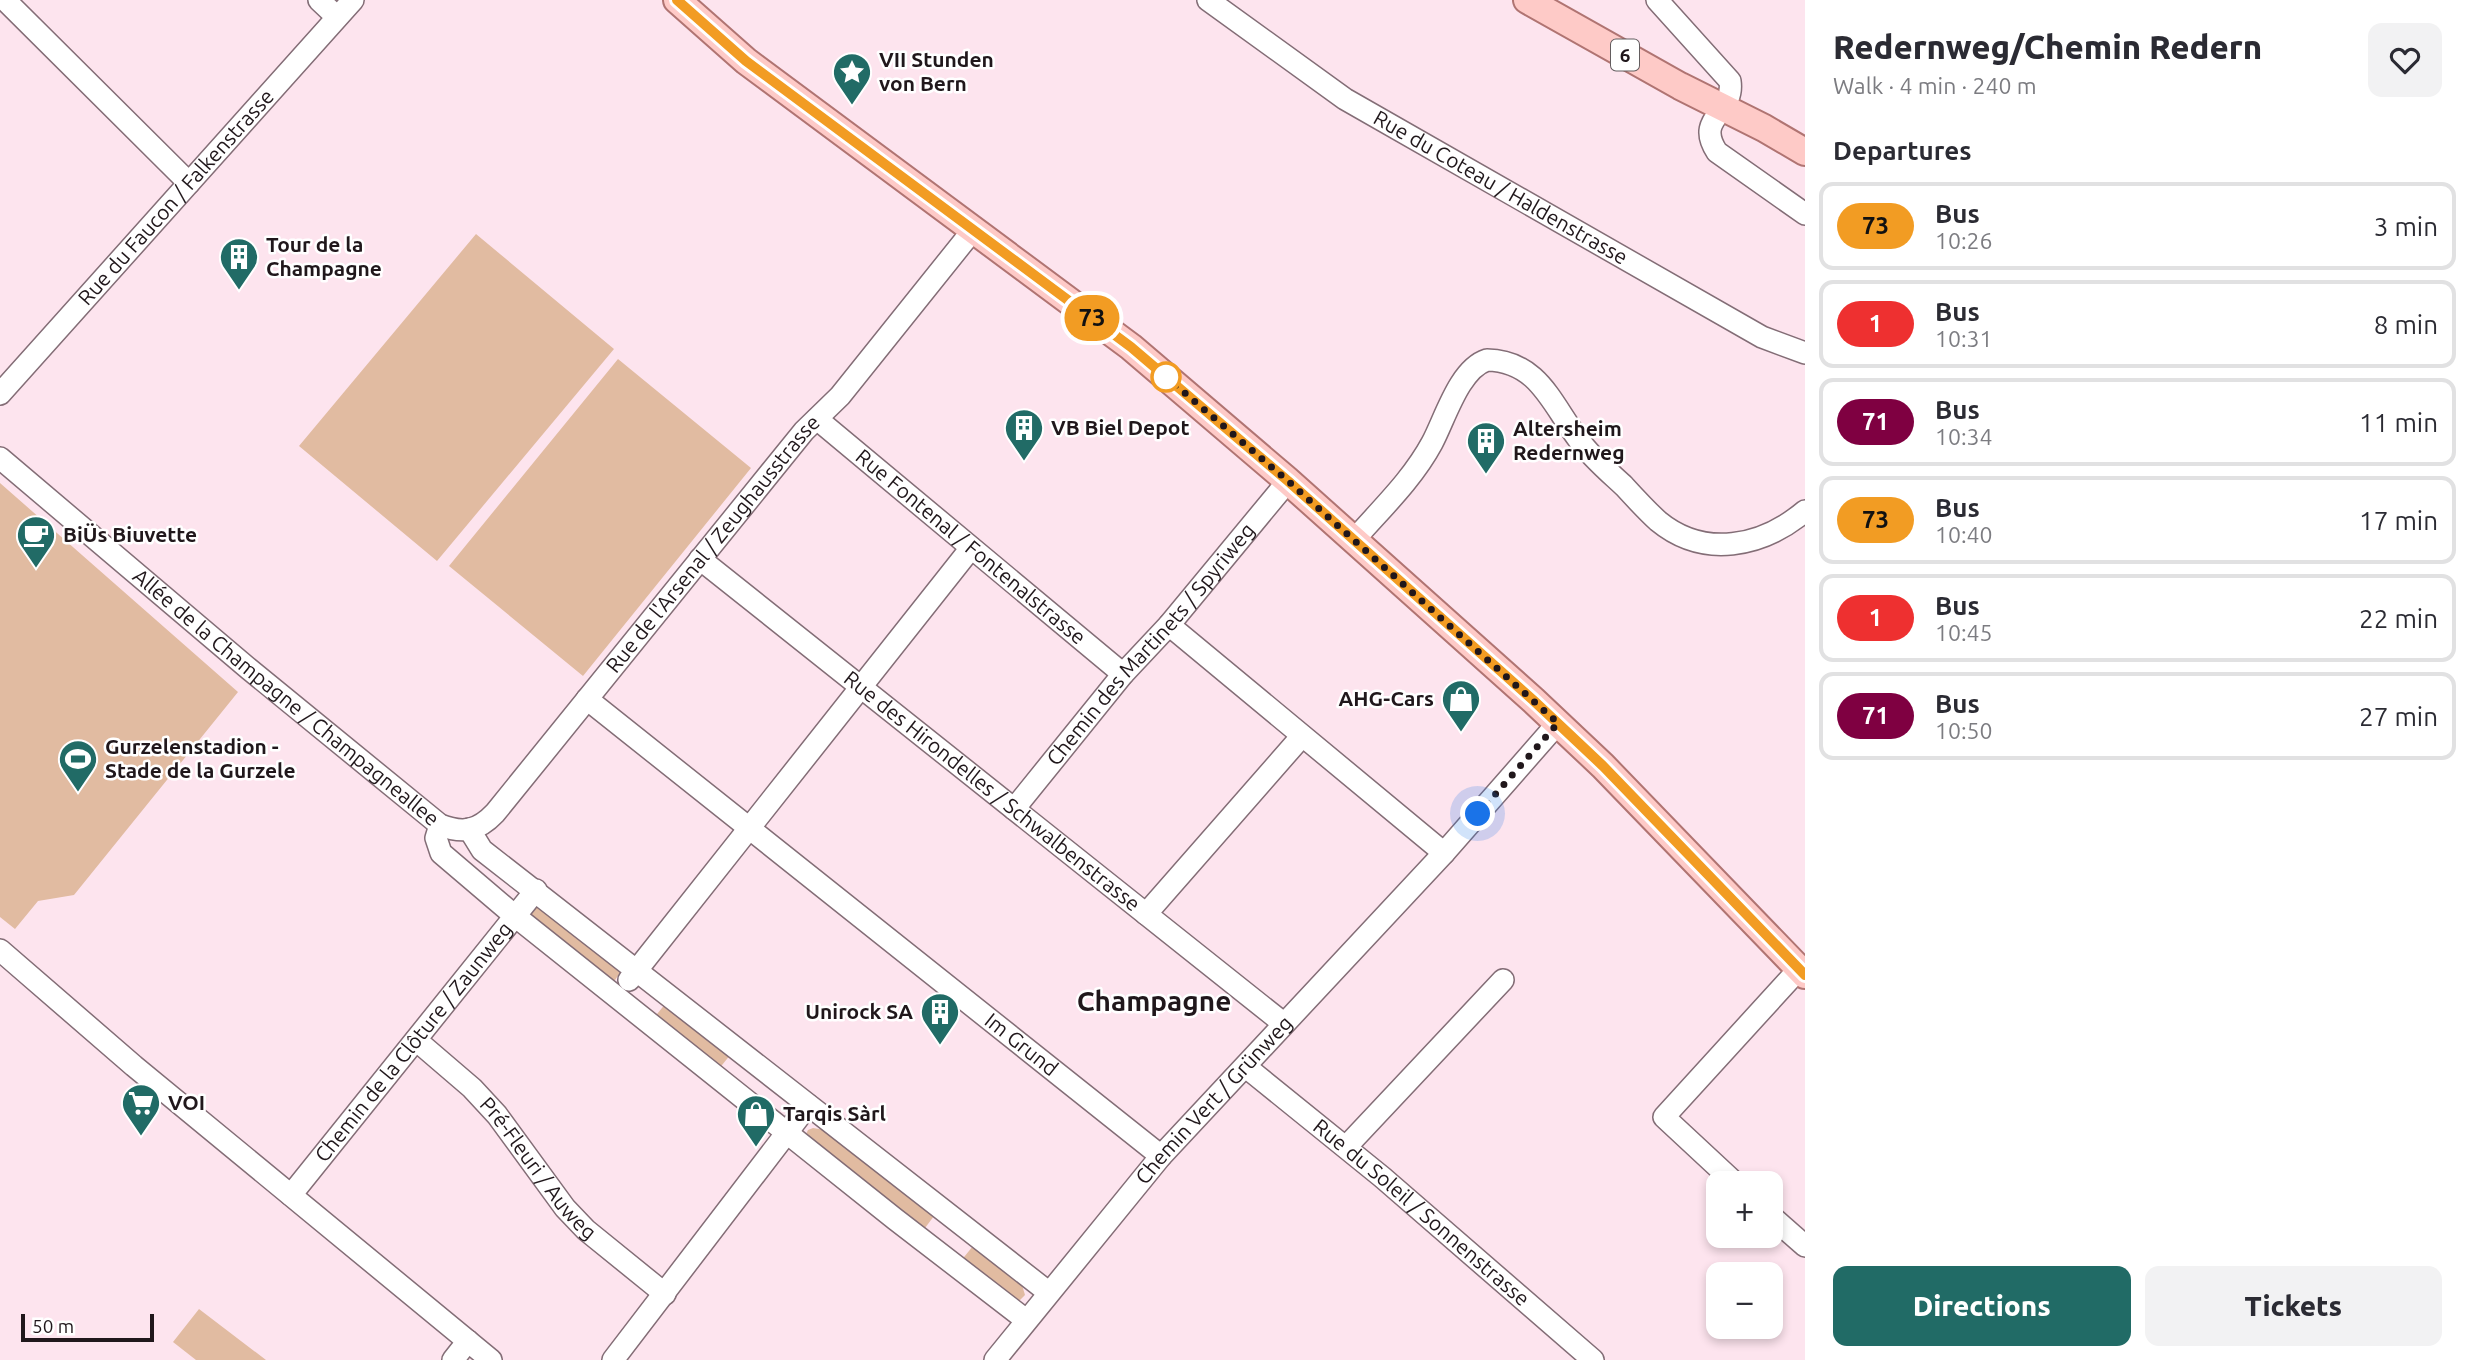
<!DOCTYPE html>
<html lang="en">
<head>
<meta charset="utf-8">
<style>
	body { margin:0; font-family:Ubuntu,sans-serif; background:#f2f2f3; color:#2b2b33; height:100vh; display:flex; flex-direction:column; font-size:26px; white-space:nowrap }
	* { box-sizing:border-box; margin:0 }
	p { font-size:23px; color:#7c7c81 }
	.icon { flex:none; width:38px; height:38px; fill:none; stroke:currentColor; stroke-width:2; stroke-linecap:round; stroke-linejoin:round }
	.map { position:relative; flex:1; overflow:hidden }
	.panel { display:flex; flex-direction:column; background:#fff; width:665px }
	.panel>* { flex:none }
	.badge { padding:0 14px; border-radius:23px; font-size:24px; line-height:46px }
	.buttons { position:absolute; left:1706px; top:1171px; display:grid; gap:14px }
	.buttons a { display:grid; place-items:center; width:77px; height:77px; border-radius:14px; background:#fff; box-shadow:0 4px 10px #0003; font-size:35px }
	.scale { position:absolute; left:21px; bottom:18px; width:133px; box-sizing:border-box; padding-left:7px; border:4px solid #20171b; border-top:0; font-size:19px; line-height:24px; white-space:nowrap; color:#20171b; -webkit-text-stroke:5px #fff; paint-order:stroke }
	.you { position:absolute; width:35px; height:35px; margin:-18px; border:5px solid #fff; border-radius:50%; background:#1a73e8; box-shadow:0 0 0 10px #1a73e833 }
	.map>.badge { position:absolute; translate:-50% -50%; box-shadow:0 0 0 4px #fff }
	h2 { padding:0 28px; font-size:26px; line-height:63px }
	.round { display:grid; place-items:center; flex:none; width:74px; height:74px; border-radius:14px; background:#f2f2f3 }
	.summary { display:flex; align-items:center; justify-content:space-between; height:119px; padding:0 28px }
	h1 { font-size:33px; font-weight:800; line-height:52px }
	.cta { display:flex; gap:14px; margin-top:auto; padding:14px 28px }
	.cta a { flex:1; height:80px; border-radius:14px; background:#216b66; color:#fff; font-size:28px; font-weight:800; line-height:80px; text-align:center }
	.cta a+a { background:#f2f2f3; color:#2b2b33 }
	ul { padding:0; list-style:none }
	li { display:flex; align-items:center; gap:21px; height:88px; margin:0 14px 10px; padding:0 14px; border:4px solid #e1e1e2; border-radius:14px }
	li div { flex:1 }
	li b { display:block; font-size:26px }
	li em { font-style:normal }
	li .badge { min-width:77px; font-weight:700; text-align:center }
	main { display:flex; flex:1; min-height:0 }
	.map>svg:first-child { display:block }
</style>
</head>
<body>
<main>
<div class="map">
<svg width="1805" height="1360" viewBox="0 0 1805 1360">
	<rect width="100%" height="100%" fill="#fde4ee"/>
	<path fill="#e1bba1" d="M476 234 614 349 437 561 299 446Z
		M618 359 751 468 583 676 449 566Z
		M0 483 238 692 74 895 38 901 15 929 0 917Z
		M538 904 622 970 613 983 528 917Z
		M666 1003 731 1054 718 1070 653 1019Z
		M813 1128 825 1130 934 1216 922 1232 805 1136 808 1130Z
		M973 1246 1022 1285 1025 1295 1016 1304 960 1262Z
		M199 1309 266 1360H196L173 1342Z"/>
	<g fill="none" stroke-linecap="round" stroke-linejoin="round">
		<g stroke="#836d76" stroke-width="24">
			<g id="minor">
				<path d="M5 0 189 183"/>
				<path d="M319 0 337 17"/>
				<path id="s1" d="M1208 0 1345 99 1762 337 1805 353"/>
				<path d="M1657 0 1730 81C1735 114 1694 117 1717 152L1805 214"/>
				<path id="s2" d="M0 394 353 0"/>
				<path id="s3" d="M817 419 1123 674"/>
				<path id="s4" d="M0 458 249 669 440 825C463 834 478 831 495 813L804 431 840 396 973 230"/>
				<path d="M1354 540C1381 509 1412 480 1432 443 1445 419 1459 369 1487 360 1539 361 1552 405 1579 440 1591 457 1609 472 1624 486 1635 498 1646 510 1658 521 1704 559 1762 547 1805 511"/>
				<path id="s5" d="M700 559 1283 1023"/>
				<path d="M1169 625 1444 853"/>
				<path id="s6" d="M587 699 1161 1156"/>
				<path id="s7" d="M1014 809 1123 674 1169 625 1288 481"/>
				<path d="M440 825 436 838 441 853 515 916 895 1219 1026 1320"/>
				<path d="M469 829 482 850 1048 1292"/>
				<path d="M1146 914 1302 736"/>
				<path d="M0 950 134 1066 491 1360"/>
				<path d="M629 980 971 548"/>
				<path id="s8" d="M416 1040 472 1088 497 1115 565 1208 586 1230 665 1294"/>
				<path id="s9" d="M1246 1067 1382 1177 1593 1360"/>
				<path d="M1346 1147 1503 980"/>
				<path d="M1735 1183 1664 1117 1799 969"/>
				<path id="s10" d="M291 1195 536 890"/>
				<path d="M1771 1216 1805 1246"/>
				<path d="M453 1360 468 1341"/>
				<path d="M613 1360 808 1105"/>
				<path id="s11" d="M995 1360 1161 1156 1444 853 1558 723"/>
			</g>
		</g>
		<g stroke="#b07472" stroke-width="30">
			<path id="major" d="M677 0 746 61 1131 347 1288 481 1533 700 1603 766 1805 975
				M1527 0 1680 86 1764 128 1805 152"/>
		</g>
		<use href="#minor" stroke="#fff" stroke-width="21"/>
		<use href="#major" stroke="#fecac7" stroke-width="26"/>
	</g>
	<g fill="none" stroke-linecap="round" stroke-linejoin="round">
		<g stroke="#fff" stroke-width="16">
			<path id="line" d="M677 0 746 61 1131 347 1288 481 1533 700 1603 766 1805 975"/>
		</g>
		<use href="#line" stroke="#f29c23" stroke-width="10"/>
		<path stroke="#20171b" stroke-width="7" stroke-dasharray="0 12.6" d="M1166 377 1288 481 1558 723 1478 814"/>
	</g>
	<defs>
		<g id="sight-pin" transform="scale(2.0125)"><path d="M0 17L-7.5 6A9.5 9.5 0 1 1 7.5 6Z" fill="#216b66" stroke="#fff"/><path d="M0-6L1.8-2.2L6-1.7L2.9 1.2L3.7 5.4L0 3.3L-3.7 5.4L-2.9 1.2L-6-1.7L-1.8-2.2Z" fill="#fff"/></g>
		<g id="building-pin" transform="scale(2.0125)"><path d="M0 17L-7.5 6A9.5 9.5 0 1 1 7.5 6Z" fill="#216b66" stroke="#fff"/><path d="M-4-6H4V6H1V3H-1V6H-4ZM-2.5-4.3h1.7v1.8h-1.7ZM.8-4.3h1.7v1.8H.8ZM-2.5-1h1.7V.8h-1.7ZM.8-1h1.7V.8H.8Z" fill="#fff"/></g>
		<g id="cafe-pin" transform="scale(2.0125)"><path d="M0 17L-7.5 6A9.5 9.5 0 1 1 7.5 6Z" fill="#216b66" stroke="#fff"/><path d="M-5.5-4.5H6V0H3Q3 3.5 0 3.5H-2.5Q-5.5 3.5-5.5 0ZM3-3.2v2h1.7v-2ZM-6 4.5H4V6H-6Z" fill="#fff"/></g>
		<g id="shop-pin" transform="scale(2.0125)"><path d="M0 17L-7.5 6A9.5 9.5 0 1 1 7.5 6Z" fill="#216b66" stroke="#fff"/><path d="M-5-2.5h2.3a2.7 3.5 0 0 1 5.4 0H5L5.5 6h-11ZM-1.5-2.5h3a1.5 2.3 0 0 0-3 0Z" fill="#fff"/></g>
		<g id="stadium-pin" transform="scale(2.0125)"><path d="M0 17L-7.5 6A9.5 9.5 0 1 1 7.5 6Z" fill="#216b66" stroke="#fff"/><path d="M0-5a6.5 5 0 1 0 0 10a6.5 5 0 1 0 0-10ZM-3.5-1.8h7v3.6h-7Z" fill="#fff"/></g>
		<g id="supermarket-pin" transform="scale(2.0125)"><path d="M0 17L-7.5 6A9.5 9.5 0 1 1 7.5 6Z" fill="#216b66" stroke="#fff"/><path d="M-6-5.5h2.5l.6 2H6L4.5 2H-2.5L-4.4-4H-6ZM-1.5 3.2a1.3 1.3 0 1 0 .1 0ZM3 3.2a1.3 1.3 0 1 0 .1 0Z" fill="#fff"/></g>
	</defs>
	<g fill-rule="evenodd">
		<use href="#sight-pin" x="852" y="72"/>
		<use href="#building-pin" x="239" y="257"/>
		<use href="#building-pin" x="1024" y="428"/>
		<use href="#building-pin" x="1486" y="441"/>
		<use href="#cafe-pin" x="36" y="535"/>
		<use href="#shop-pin" x="1461" y="699"/>
		<use href="#stadium-pin" x="78" y="759"/>
		<use href="#building-pin" x="940" y="1012"/>
		<use href="#supermarket-pin" x="141" y="1103"/>
		<use href="#shop-pin" x="756" y="1114"/>
	</g>
	<circle fill="#fff" stroke="#f29c23" stroke-width="3.5" cx="1166" cy="377" r="14"/>
	<g text-anchor="middle" stroke-width="5" stroke-linejoin="round" paint-order="stroke">
		<rect fill="#fff" stroke="#635d5f" stroke-width="2" x="1611" y="39.5" width="28" height="31" rx="5"/>
		<g font-size="19" font-weight="bold" fill="#20171b">
			<text x="1625" y="62">6</text>
		</g>
		<g font-size="21" font-weight="bold" fill="#20171b" stroke="#fff" text-anchor="start">
			<text x="879" y="67">VII Stunden<tspan x="879" dy="24">von Bern</tspan></text>
			<text x="266" y="252">Tour de la<tspan x="266" dy="24">Champagne</tspan></text>
			<text x="1051" y="435">VB Biel Depot</text>
			<text x="1513" y="436">Altersheim<tspan x="1513" dy="24">Redernweg</tspan></text>
			<text x="63" y="542">BiÜs Biuvette</text>
			<text x="1434" y="706" text-anchor="end">AHG-Cars</text>
			<text x="105" y="754">Gurzelenstadion -<tspan x="105" dy="24">Stade de la Gurzele</tspan></text>
			<text x="913" y="1019" text-anchor="end">Unirock SA</text>
			<text x="168" y="1110">VOI</text>
			<text x="783" y="1121">Tarqis Sàrl</text>
		</g>
		<g font-size="21" fill="#20171b" stroke="#fff">
			<text dy="7" stroke="none"><textPath href="#s1" startOffset="348">Rue du Coteau / Haldenstrasse</textPath></text>
			<text dy="7" stroke="none"><textPath href="#s2" startOffset="264">Rue du Faucon / Falkenstrasse</textPath></text>
			<text dy="7" stroke="none"><textPath href="#s4" startOffset="980">Rue de l'Arsenal / Zeughausstrasse</textPath></text>
			<text dy="7" stroke="none"><textPath href="#s3" startOffset="200">Rue Fontenal / Fontenalstrasse</textPath></text>
			<text dy="7" stroke="none"><textPath href="#s7" startOffset="214">Chemin des Martinets / Spyriweg</textPath></text>
			<text dy="7" stroke="none"><textPath href="#s4" startOffset="373">Allée de la Champagne / Champagneallee</textPath></text>
			<text dy="7" stroke="none"><textPath href="#s5" startOffset="373">Rue des Hirondelles / Schwalbenstrasse</textPath></text>
			<text dy="7" stroke="none"><textPath href="#s10" startOffset="196">Chemin de la Clôture / Zaunweg</textPath></text>
			<text dy="7" stroke="none"><textPath href="#s6" startOffset="555">Im Grund</textPath></text>
			<text dy="7" stroke="none"><textPath href="#s11" startOffset="340">Chemin Vert / Grünweg</textPath></text>
			<text dy="7" stroke="none"><textPath href="#s8" startOffset="178">Pré-Fleuri / Auweg</textPath></text>
			<text dy="7" stroke="none"><textPath href="#s9" startOffset="228">Rue du Soleil / Sonnenstrasse</textPath></text>
		</g>
		<g font-size="28" font-weight="bold" fill="#20171b" stroke="#fff">
			<text x="1154" y="1011">Champagne</text>
		</g>
	</g>
</svg>
<div class="buttons">
<a>+</a>
<a>−</a>
</div>
<div class="scale">50 m</div>
<div class="you" style="left:1478px;top:814px"></div>
<b class="badge" style="left:1092px;top:318px;background:#f29c23;color:#111">73</b>
</div>
<section class="panel">
<div class="summary"><div><h1>Redernweg/Chemin Redern</h1><p>Walk · 4 min · 240 m</p></div><a class="round"><svg class="icon" aria-label="heart" viewBox="0 0 24 24"><path d="M12 20l-8-8c-3-5 5-10 8-4 3-6 11-1 8 4z"/></svg></a></div>
<h2>Departures</h2>
<ul>
<li><span class="badge" style="background:#f29c23;color:#111">73</span><div><b>Bus</b><p>10:26</p></div><em>3 min</em></li>
<li><span class="badge" style="background:#ee3030;color:#fff">1</span><div><b>Bus</b><p>10:31</p></div><em>8 min</em></li>
<li><span class="badge" style="background:#7f0041;color:#fff">71</span><div><b>Bus</b><p>10:34</p></div><em>11 min</em></li>
<li><span class="badge" style="background:#f29c23;color:#111">73</span><div><b>Bus</b><p>10:40</p></div><em>17 min</em></li>
<li><span class="badge" style="background:#ee3030;color:#fff">1</span><div><b>Bus</b><p>10:45</p></div><em>22 min</em></li>
<li><span class="badge" style="background:#7f0041;color:#fff">71</span><div><b>Bus</b><p>10:50</p></div><em>27 min</em></li>
</ul>
<div class="cta"><a>Directions</a><a>Tickets</a></div>
</section>
</main>
</body>
</html>
